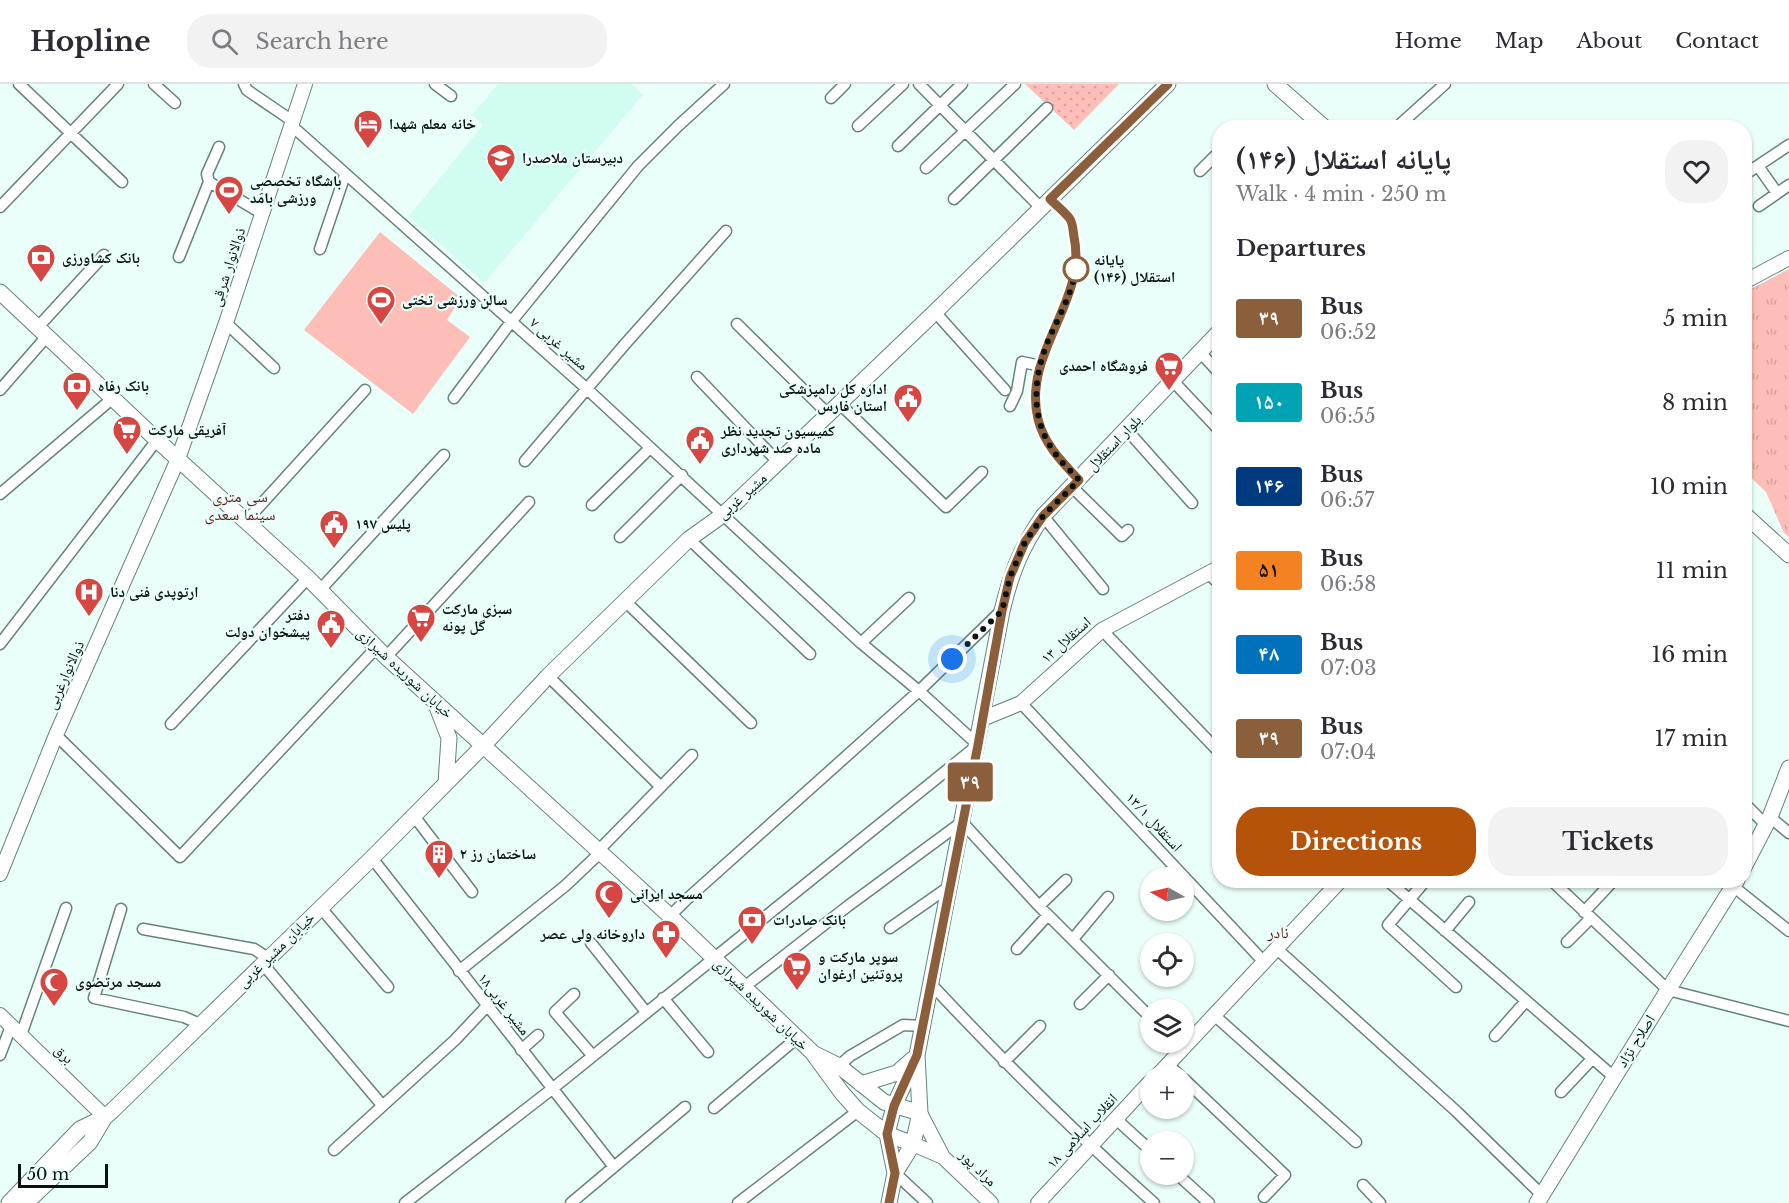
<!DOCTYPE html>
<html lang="en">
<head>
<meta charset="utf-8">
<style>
	body { margin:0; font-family:"Libre Baskerville","Noto Naskh Arabic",serif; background:#f2f2f3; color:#2b2b33; height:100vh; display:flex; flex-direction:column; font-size:22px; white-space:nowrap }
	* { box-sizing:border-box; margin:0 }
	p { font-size:20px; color:#7c7c81 }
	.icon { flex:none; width:33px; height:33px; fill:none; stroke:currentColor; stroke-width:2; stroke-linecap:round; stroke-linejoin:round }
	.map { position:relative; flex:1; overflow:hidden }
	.drawer { position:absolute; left:1212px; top:36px; width:540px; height:768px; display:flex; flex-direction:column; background:#fff; border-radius:24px; box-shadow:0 2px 4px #0004 }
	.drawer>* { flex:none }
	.badge { padding:0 12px; border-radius:4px; font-size:21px; line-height:39px }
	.needle { width:39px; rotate:278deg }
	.buttons { position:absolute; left:1140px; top:783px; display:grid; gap:12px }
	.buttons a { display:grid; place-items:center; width:54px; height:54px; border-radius:50%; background:#fff; box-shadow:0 2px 4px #0004; font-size:30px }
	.scale { position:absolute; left:18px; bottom:15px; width:90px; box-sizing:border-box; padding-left:6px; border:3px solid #081311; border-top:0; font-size:16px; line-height:21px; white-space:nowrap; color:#081311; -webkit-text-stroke:4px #ebfffa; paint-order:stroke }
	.you { position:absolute; width:30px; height:30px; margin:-15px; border:4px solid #fff; border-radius:50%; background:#1a73e8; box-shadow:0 0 0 9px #1a73e833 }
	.map>.badge { position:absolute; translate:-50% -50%; box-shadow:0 0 0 3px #fff }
	h2 { padding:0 24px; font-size:22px; line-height:54px }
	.round { display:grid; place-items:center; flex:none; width:63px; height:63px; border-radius:24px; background:#f2f2f3 }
	.headline { display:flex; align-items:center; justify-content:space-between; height:102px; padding:0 24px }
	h1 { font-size:28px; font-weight:800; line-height:45px }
	.primary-button { display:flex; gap:12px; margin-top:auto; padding:12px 24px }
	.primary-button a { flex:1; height:69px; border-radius:24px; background:#b45309; color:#fff; font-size:24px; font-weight:800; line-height:69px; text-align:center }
	.primary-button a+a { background:#f2f2f3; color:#2b2b33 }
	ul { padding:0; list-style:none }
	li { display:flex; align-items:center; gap:18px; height:84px; padding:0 24px }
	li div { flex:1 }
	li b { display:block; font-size:22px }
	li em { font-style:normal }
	li .badge { min-width:66px; font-weight:700; text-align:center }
	header { display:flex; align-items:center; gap:36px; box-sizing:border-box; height:84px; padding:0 30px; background:#fff; border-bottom:2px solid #e1e1e2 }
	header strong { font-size:28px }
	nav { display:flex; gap:33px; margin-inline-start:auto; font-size:21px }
	.search { width:420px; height:54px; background:#f2f2f3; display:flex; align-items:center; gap:15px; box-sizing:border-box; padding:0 21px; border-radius:24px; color:#7c7c81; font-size:22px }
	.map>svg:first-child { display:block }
</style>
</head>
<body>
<header>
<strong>Hopline</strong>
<div class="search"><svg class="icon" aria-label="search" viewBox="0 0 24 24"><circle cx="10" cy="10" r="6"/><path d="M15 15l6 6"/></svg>Search here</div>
<nav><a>Home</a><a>Map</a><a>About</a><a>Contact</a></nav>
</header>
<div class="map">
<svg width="1789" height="1119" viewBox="0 0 1789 1119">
	<defs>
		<pattern id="park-tufts" width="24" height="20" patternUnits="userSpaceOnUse" patternTransform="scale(1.5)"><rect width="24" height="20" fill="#fdbeb7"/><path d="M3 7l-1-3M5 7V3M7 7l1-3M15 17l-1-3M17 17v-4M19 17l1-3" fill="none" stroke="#d7a29c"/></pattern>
		<pattern id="garden-dots" width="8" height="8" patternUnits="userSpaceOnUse" patternTransform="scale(1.5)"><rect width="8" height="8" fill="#fdbeb7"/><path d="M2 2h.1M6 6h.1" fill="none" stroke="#d7a29c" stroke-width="1.8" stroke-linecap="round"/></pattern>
	</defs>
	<rect width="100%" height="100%" fill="#ebfffa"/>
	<path fill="#d1fcf2" d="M498 0H632L643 11 484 199 409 132 483 41 472 31Z"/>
	<path fill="#fdbeb7" d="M380 148 461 214 447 236 470 253 413 330 304 246Z"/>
	<path fill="url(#park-tufts)" d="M1789 185V453L1784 449 1766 408 1744 387 1745 208Z"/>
	<path fill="url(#garden-dots)" d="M1025 0H1119L1074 46Z"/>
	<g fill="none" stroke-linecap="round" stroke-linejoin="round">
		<g stroke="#65837d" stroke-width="13">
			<path id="minor" d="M19 0 122 98
				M154 0 175 19
				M244 0 247 6 294 38
				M435 0 451 12
				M919 0 1041 124
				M831 14 845 0
				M292 42 587 305 861 559 919 607 978 661 552 1005 405 1119
				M858 42 903 0
				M1396 44 1445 0
				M898 62 962 0
				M1758 82 1777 109
				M926 84 1015 0
				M1200 87 1216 71
				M1744 91 1789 61
				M209 98 263 130
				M954 115 1047 24
				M1050 115C1057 121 1065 128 1070 135 1073 140 1073 147 1074 153 1088 217 1022 269 1038 335 1044 360 1062 378 1079 396
				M1759 122 1789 101
				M0 123 118 0
				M320 165 345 91
				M179 173 209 98 207 90 219 63
				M935 228 1005 306
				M226 239 274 284
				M737 240 828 330
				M38 243 104 171
				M1200 268 1220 290
				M697 293 778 378
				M1173 297 1220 347
				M0 306 48 251
				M454 314 511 238 638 82 678 42 724 0
				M839 319 946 423 982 388
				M1010 322 1017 307 1022 278 1041 282
				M1127 346 1192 419
				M525 377 626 259 726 147
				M1072 403 1122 452 1128 446
				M0 410 113 314
				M592 421 650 364
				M1043 432 1103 505
				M247 436 365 306
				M620 453 682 391
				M689 455 810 570
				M1208 489 1220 501
				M320 506 444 371
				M625 517 751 639
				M1102 546 1220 669
				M861 559 909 514
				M0 560 157 356
				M386 573 529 418
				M548 592 660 702
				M1021 619 1264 878
				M171 640 308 494
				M56 651 180 773 376 564
				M1744 719 1766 741
				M414 732 472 808
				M1770 733 1789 749
				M599 766 692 671
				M372 774 614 1083
				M1387 796 1614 993
				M1426 796 1388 841 1456 903
				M1551 796 1668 906 1789 937
				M1734 803 1789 847
				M1039 822 1066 796
				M321 824 388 903
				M121 825 94 914 184 933 200 940
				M1584 828 1614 796
				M670 832 687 815 919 607 1001 527
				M890 844 950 802
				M143 845 254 865 268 874
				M1445 847 1469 818
				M1073 855 1108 813
				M1567 858 1591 834
				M591 859 646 928
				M1017 865 1048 831
				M1277 865 1456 1027 1542 1111
				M262 879 382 1021
				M459 887 565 802 601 768
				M931 900C1002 976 1076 1050 1154 1119
				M743 904 848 822 962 738 1039 822 1150 933
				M574 910 555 928 592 971
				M663 914 708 968
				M1080 920 1109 891
				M1214 931 1356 1058
				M21 951 66 824
				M1495 952 1526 917
				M521 966 538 951
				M0 971 11 942
				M1004 978 1040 942
				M1168 980 1180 992
				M839 982 850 972 903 941 923 942
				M1184 995 1285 1091 1264 1113
				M1561 1008 1592 975
				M714 1024 797 954
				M1116 1035 1150 1066
				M334 1066 455 956 487 922
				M895 1089 927 1119
				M1177 1090 1209 1119
				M1363 1101 1380 1119
				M571 1119 685 1023
				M738 1119 858 1027"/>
		</g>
		<g stroke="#65837d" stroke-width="16">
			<path id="tertiary" d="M1744 198 1789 174
				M982 635 1021 619 1102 546 1220 483
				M0 790 56 651 178 375 226 239 305 0
				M0 931 105 1033
				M1157 992 1341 796
				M920 1029 943 1073 991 1119
				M913 1060 943 1073
				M1038 1119 1150 998"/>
		</g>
		<g stroke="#65837d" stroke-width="17">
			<path id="secondary" d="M1275 0 1325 44
				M0 208 157 356 308 494 386 573 670 832 812 968 842 1009 858 1027 887 1050 913 1060
				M1744 430 1789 471
				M437 623 449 654 446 699
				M1744 783 1770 733 1789 684
				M815 970 839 982 884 1018 920 1029
				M861 1000 897 989 913 975
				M895 1089 887 1050 894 1022 916 974
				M9 1119 80 1045 105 1033 113 1026 372 774 483 662 548 592 689 455 724 430 935 228 1168 0
				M26 1119 90 1058 105 1033
				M889 1119 895 1089 913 1060 920 1029 917 971 1002 527C1011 489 1021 464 1043 432L1220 247
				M1537 1119 1668 906 1737 796"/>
		</g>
		<use href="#minor" stroke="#fff" stroke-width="10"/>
		<use href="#tertiary" stroke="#fff" stroke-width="14"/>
		<use href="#secondary" stroke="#fff" stroke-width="15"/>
	</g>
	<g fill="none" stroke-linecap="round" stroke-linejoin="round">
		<g stroke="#fff" stroke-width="14">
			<path id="line" d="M889 1119 895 1089 887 1050 894 1022 917 971 978 661 1002 527 1010 493 1025 458 1043 432 1079 396C1062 378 1044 360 1038 335 1022 269 1088 217 1074 153 1073 147 1073 140 1070 135 1065 128 1057 122 1050 115L1168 0"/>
		</g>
		<use href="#line" stroke="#8b5e3c" stroke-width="9"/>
		<path stroke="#081311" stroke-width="6" stroke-dasharray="0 10.8" d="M952 575 1002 527 1010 493 1025 458 1043 432 1079 396C1072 388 1063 380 1057 372 1028 335 1033 290 1051 250 1061 229 1072 208 1076 185"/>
	</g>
	<defs>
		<g id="hotel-pin" transform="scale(1.5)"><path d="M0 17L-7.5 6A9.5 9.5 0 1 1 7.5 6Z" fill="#d64743" stroke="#ebfffa"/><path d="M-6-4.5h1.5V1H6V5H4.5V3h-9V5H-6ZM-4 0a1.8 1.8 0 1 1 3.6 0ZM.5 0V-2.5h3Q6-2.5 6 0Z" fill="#fff"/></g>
		<g id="school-pin" transform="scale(1.5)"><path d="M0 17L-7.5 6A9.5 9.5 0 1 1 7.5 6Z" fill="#d64743" stroke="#ebfffa"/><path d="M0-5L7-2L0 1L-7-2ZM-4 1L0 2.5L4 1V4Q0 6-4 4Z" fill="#fff"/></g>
		<g id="stadium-pin" transform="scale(1.5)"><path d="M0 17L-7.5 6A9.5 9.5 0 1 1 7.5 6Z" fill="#d64743" stroke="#ebfffa"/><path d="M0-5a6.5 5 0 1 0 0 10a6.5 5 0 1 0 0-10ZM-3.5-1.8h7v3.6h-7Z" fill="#fff"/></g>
		<g id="bank-pin" transform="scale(1.5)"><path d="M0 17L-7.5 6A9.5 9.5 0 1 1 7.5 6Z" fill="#d64743" stroke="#ebfffa"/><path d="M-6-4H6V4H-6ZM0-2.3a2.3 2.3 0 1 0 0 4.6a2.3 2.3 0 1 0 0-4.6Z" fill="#fff"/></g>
		<g id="supermarket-pin" transform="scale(1.5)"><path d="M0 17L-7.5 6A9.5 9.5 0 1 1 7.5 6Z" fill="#d64743" stroke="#ebfffa"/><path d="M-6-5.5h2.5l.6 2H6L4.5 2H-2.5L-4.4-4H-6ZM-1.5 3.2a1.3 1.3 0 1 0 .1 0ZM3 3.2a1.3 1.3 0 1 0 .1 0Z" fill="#fff"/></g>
		<g id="civic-pin" transform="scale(1.5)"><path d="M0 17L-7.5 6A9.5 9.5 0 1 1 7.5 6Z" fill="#d64743" stroke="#ebfffa"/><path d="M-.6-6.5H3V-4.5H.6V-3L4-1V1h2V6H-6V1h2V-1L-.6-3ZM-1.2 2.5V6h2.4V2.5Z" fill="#fff"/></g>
		<g id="hospital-pin" transform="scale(1.5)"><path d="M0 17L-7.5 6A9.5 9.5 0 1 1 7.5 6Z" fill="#d64743" stroke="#ebfffa"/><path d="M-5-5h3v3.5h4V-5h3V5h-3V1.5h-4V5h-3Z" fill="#fff"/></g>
		<g id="building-pin" transform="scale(1.5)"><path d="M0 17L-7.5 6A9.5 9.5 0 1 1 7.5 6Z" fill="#d64743" stroke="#ebfffa"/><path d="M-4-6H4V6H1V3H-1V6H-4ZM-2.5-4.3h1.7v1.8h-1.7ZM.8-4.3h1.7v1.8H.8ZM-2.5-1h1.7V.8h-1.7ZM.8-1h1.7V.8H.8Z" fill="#fff"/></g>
		<g id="mosque-pin" transform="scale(1.5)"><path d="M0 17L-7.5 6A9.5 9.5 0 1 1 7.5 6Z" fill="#d64743" stroke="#ebfffa"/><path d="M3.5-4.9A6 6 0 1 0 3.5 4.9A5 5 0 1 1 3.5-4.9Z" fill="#fff"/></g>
		<g id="pharmacy-pin" transform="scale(1.5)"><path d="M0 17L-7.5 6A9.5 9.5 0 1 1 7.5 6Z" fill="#d64743" stroke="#ebfffa"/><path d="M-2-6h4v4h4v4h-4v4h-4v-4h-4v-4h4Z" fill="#fff"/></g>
	</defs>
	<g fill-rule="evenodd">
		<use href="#hotel-pin" x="368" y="40"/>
		<use href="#school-pin" x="501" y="74"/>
		<use href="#stadium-pin" x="229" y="106"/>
		<use href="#bank-pin" x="41" y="174"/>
		<use href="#stadium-pin" x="381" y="216"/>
		<use href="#supermarket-pin" x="1169" y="282"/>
		<use href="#bank-pin" x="77" y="302"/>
		<use href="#civic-pin" x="908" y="314"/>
		<use href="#supermarket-pin" x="127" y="346"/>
		<use href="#civic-pin" x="700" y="356"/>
		<use href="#civic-pin" x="334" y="440"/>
		<use href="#hospital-pin" x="89" y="508"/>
		<use href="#supermarket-pin" x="421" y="534"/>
		<use href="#civic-pin" x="331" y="540"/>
		<use href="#building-pin" x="439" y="770"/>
		<use href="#mosque-pin" x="609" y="810"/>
		<use href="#bank-pin" x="752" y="836"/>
		<use href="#pharmacy-pin" x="666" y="850"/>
		<use href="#supermarket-pin" x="797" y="882"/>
		<use href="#mosque-pin" x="54" y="898"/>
	</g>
	<circle fill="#fff" stroke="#8b5e3c" stroke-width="3" cx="1076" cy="185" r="12"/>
	<g text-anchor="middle" stroke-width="4.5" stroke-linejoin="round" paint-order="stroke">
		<g font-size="15" font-weight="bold" fill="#081311" stroke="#ebfffa" text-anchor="start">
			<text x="389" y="45">خانه معلم شهدا</text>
			<text x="522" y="79">دبیرستان ملاصدرا</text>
			<text x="250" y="102">باشگاه تخصصی<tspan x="250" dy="17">ورزشی بامَد</tspan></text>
			<text x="62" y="179">بانک کشاورزی</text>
			<text x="402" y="221">سالن ورزشی تختی</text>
			<text x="1148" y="287" text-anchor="end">فروشگاه احمدی</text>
			<text x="98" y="307">بانک رفاه</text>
			<text x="887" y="310" text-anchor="end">اداره کل دامپزشکی<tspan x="887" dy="17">استان فارس</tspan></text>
			<text x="148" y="351">آفریقی مارکت</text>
			<text x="721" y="352">کمیسیون تجدید نظر<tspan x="721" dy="17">ماده صد شهرداری</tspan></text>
			<text x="355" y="445">پلیس ۱۹۷</text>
			<text x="110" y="513">ارتوپدی فنی دنا</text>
			<text x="442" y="530">سبزی مارکت<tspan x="442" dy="17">گل پونه</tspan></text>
			<text x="310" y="536" text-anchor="end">دفتر<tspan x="310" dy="17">پیشخوان دولت</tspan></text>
			<text x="460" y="775">ساختمان رز ۲</text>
			<text x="630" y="815">مسجد ایرانی</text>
			<text x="773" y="841">بانک صادرات</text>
			<text x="645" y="855" text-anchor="end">داروخانه ولی عصر</text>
			<text x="818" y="878">سوپر مارکت و<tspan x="818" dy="17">پروتئین ارغوان</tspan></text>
			<text x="75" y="903">مسجد مرتضوی</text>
		</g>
		<g font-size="15" font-weight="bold" fill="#081311" stroke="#ebfffa" text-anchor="start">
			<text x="1094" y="181">پایانه<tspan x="1094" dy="17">استقلال (۱۴۶)</tspan></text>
		</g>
		<g font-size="15" fill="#081311" stroke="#ebfffa">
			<text transform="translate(228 183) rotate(-72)" y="5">ذوالانوار شرقی</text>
			<text transform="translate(559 260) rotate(41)" y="5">مشیر غربی ۷</text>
			<text transform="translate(1114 359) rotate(-46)" y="5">بلوار استقلال</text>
			<text transform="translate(742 412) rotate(-42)" y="5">مشیر غربی</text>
			<text transform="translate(1066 556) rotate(-42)" y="5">۱۳ استقلال</text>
			<text transform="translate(405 589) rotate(43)" y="5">خیابان شوریده شیرازی</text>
			<text transform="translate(65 591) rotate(-66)" y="5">ذوالانوارغربی</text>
			<text transform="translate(1154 738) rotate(47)" y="5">۱۳/۱ استقلال</text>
			<text transform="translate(276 866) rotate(-44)" y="5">خیابان مشیر غربی</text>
			<text transform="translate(504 920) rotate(52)" y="5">مشیر غربی۱۸</text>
			<text transform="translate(761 920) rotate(44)" y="5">خیابان شوریده شیرازی</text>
			<text transform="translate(1636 957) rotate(-58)" y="5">اصلاح نژاد</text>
			<text transform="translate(64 970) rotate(44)" y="5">برق</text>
			<text transform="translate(1082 1047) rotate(-47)" y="5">۱۸ انقلاب اسلامی</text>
			<text transform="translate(978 1084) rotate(44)" y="5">مراد پور</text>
		</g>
		<g font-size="16" fill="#5d1817" stroke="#ebfffa">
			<text x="240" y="418">سی متری<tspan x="240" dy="18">سینما سعدی</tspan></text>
			<text x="1278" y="854">نادر</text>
		</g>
	</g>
</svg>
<div class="buttons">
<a><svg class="needle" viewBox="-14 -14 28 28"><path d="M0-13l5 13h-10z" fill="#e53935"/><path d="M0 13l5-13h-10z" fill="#7c7c81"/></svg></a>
<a><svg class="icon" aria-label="locate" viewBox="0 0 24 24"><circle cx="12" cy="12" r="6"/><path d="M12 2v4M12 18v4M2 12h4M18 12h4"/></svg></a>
<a><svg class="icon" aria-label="layers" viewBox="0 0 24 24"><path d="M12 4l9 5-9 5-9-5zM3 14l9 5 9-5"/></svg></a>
<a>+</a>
<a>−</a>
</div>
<div class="scale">50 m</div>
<div class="you" style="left:952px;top:575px"></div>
<b class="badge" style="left:970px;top:698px;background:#8b5e3c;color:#fff">۳۹</b>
<section class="drawer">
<div class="headline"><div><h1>پایانه استقلال (۱۴۶)</h1><p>Walk · 4 min · 250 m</p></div><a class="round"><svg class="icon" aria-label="heart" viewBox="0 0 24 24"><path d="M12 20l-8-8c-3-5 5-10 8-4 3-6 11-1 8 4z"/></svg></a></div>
<h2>Departures</h2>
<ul>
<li><span class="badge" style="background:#8b5e3c;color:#fff">۳۹</span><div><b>Bus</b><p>06:52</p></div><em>5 min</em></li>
<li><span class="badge" style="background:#00a3b4;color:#fff">۱۵۰</span><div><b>Bus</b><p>06:55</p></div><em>8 min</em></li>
<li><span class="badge" style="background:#003b80;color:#fff">۱۴۶</span><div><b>Bus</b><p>06:57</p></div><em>10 min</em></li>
<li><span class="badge" style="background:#f58220;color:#111">۵۱</span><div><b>Bus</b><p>06:58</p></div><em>11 min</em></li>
<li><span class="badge" style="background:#0072bc;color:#fff">۴۸</span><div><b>Bus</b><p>07:03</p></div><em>16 min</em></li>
<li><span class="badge" style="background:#8b5e3c;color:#fff">۳۹</span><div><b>Bus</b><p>07:04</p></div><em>17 min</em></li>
</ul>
<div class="primary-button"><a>Directions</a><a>Tickets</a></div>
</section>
</div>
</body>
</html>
